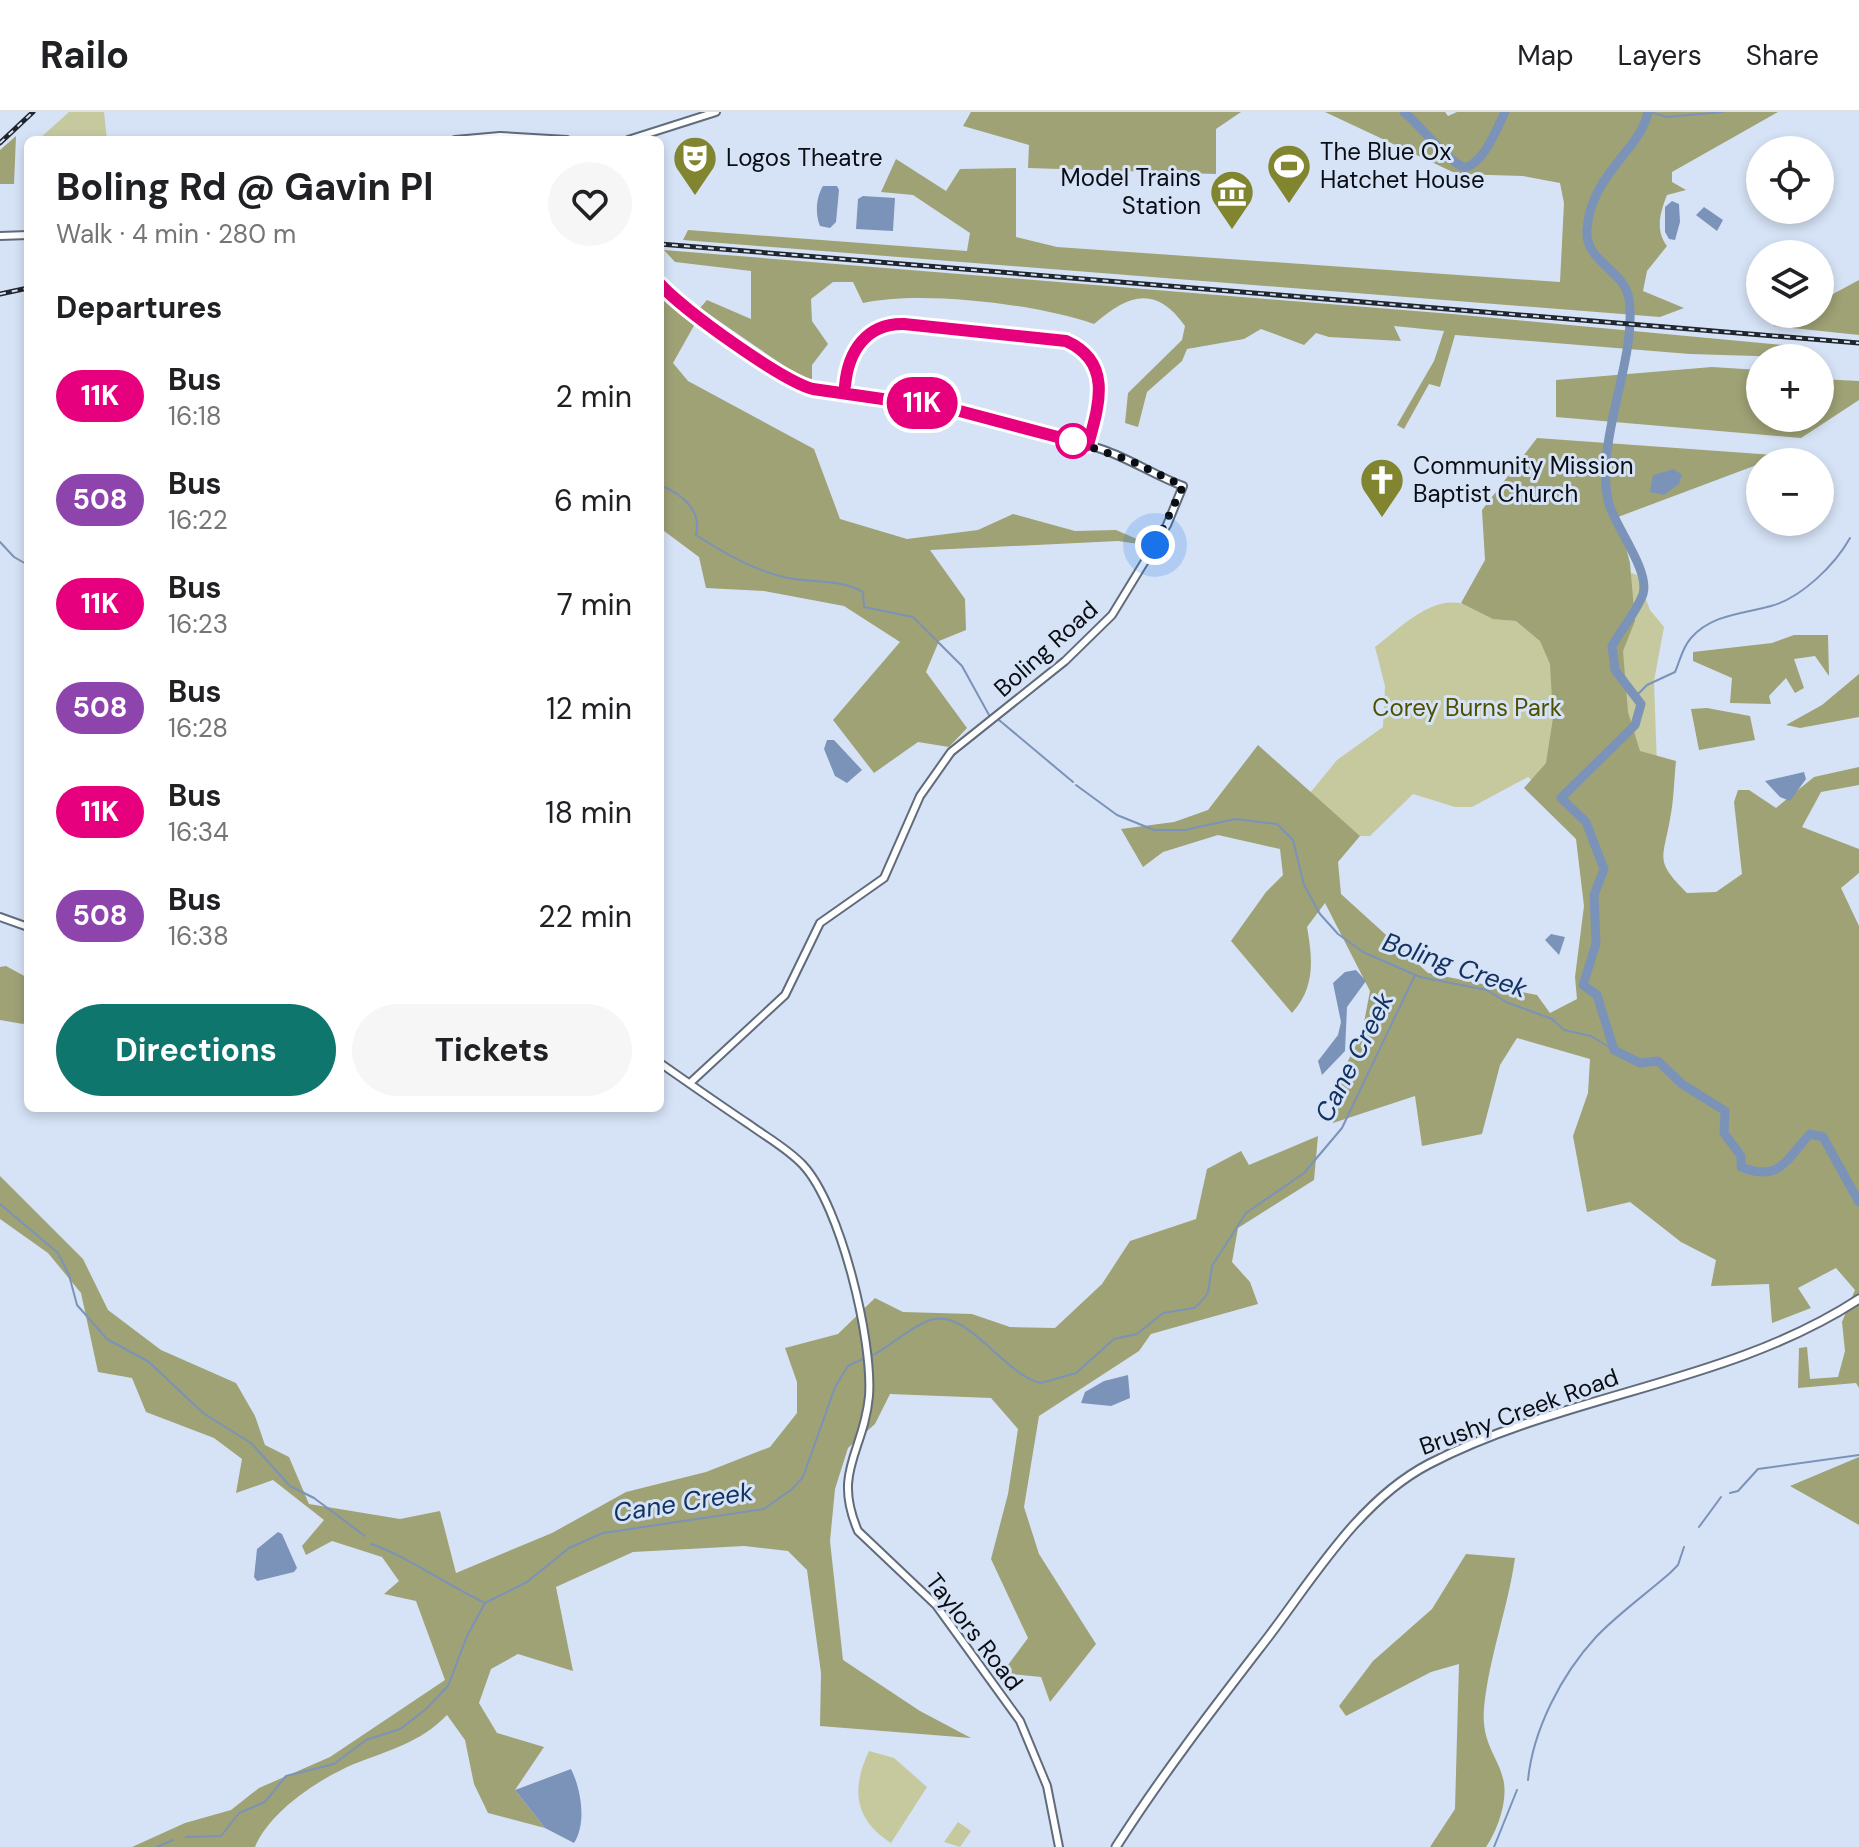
<!DOCTYPE html>
<html lang="en">
<head>
<meta charset="utf-8">
<style>
	body { margin:0; font-family:"DM Sans",sans-serif; background:#f6f6f6; color:#202124; height:100vh; display:flex; flex-direction:column; font-size:30px; white-space:nowrap }
	* { box-sizing:border-box; margin:0 }
	p { font-size:26px; color:#757577 }
	.icon { flex:none; width:44px; height:44px; fill:none; stroke:currentColor; stroke-width:2; stroke-linecap:round; stroke-linejoin:round }
	.map { position:relative; flex:1; overflow:hidden }
	.panel { position:absolute; left:24px; top:24px; width:640px; height:976px; display:flex; flex-direction:column; background:#fff; border-radius:12px; box-shadow:0 4px 12px #0003 }
	.panel>* { flex:none }
	.badge { padding:0 16px; border-radius:26px; font-size:28px; line-height:52px }
	.controls { position:absolute; left:1746px; top:24px; display:grid; gap:16px }
	.controls a { display:grid; place-items:center; width:88px; height:88px; border-radius:50%; background:#fff; box-shadow:0 4px 12px #0003; font-size:40px }
	.you { position:absolute; width:40px; height:40px; margin:-20px; border:6px solid #fff; border-radius:50%; background:#1a73e8; box-shadow:0 0 0 12px #1a73e833 }
	.map>.badge { position:absolute; translate:-50% -50%; box-shadow:0 0 0 4px #fff }
	h2 { padding:0 32px; font-size:30px; line-height:72px }
	.round { display:grid; place-items:center; flex:none; width:84px; height:84px; border-radius:42px; background:#f6f6f6 }
	.summary { display:flex; align-items:center; justify-content:space-between; height:136px; padding:0 32px }
	h1 { font-size:38px; font-weight:700; line-height:60px }
	.cta { display:flex; gap:16px; margin-top:auto; padding:16px 32px }
	.cta a { flex:1; height:92px; border-radius:48px; background:#0f766e; color:#fff; font-size:32px; font-weight:700; line-height:92px; text-align:center }
	.cta a+a { background:#f6f6f6; color:#202124 }
	ul { padding:0; list-style:none }
	li { display:flex; align-items:center; gap:24px; height:104px; padding:0 32px }
	li div { flex:1 }
	li b { display:block; font-size:30px }
	li em { font-style:normal }
	li .badge { min-width:88px; font-weight:700; text-align:center }
	header { display:flex; align-items:center; gap:48px; box-sizing:border-box; height:112px; padding:0 40px; background:#fff; border-bottom:2px solid #e0e0e0 }
	header strong { font-size:38px }
	nav { display:flex; gap:44px; margin-inline-start:auto; font-size:28px }
	.map>svg:first-child { display:block }
</style>
</head>
<body>
<header>
<strong>Railo</strong>
<nav><a>Map</a><a>Layers</a><a>Share</a></nav>
</header>
<div class="map">
<svg width="1859" height="1735" viewBox="0 0 1859 1735">
	<rect width="100%" height="100%" fill="#d6e3f6"/>
	<path fill="#c5c99d" d="M69 0H104L107 28H38Z
		M1621 418 1626 459 1637 463 1650 498 1664 515 1654 569 1658 683 1601 763 1561 693 1528 665 1472 695H1455L1413 682 1370 724H1360L1310 681 1337 648 1383 615 1385 574 1375 535C1398 518 1431 483 1463 492 1484 498 1490 507 1516 509Z
		M869 1639 894 1646 927 1675 891 1731C854 1707 851 1677 869 1639Z
		M958 1710 971 1719 960 1735 944 1730Z"/>
	<path fill="#9fa275" d="M971 0H1241L1216 17V62L1028 56 1029 33 963 14Z
		M1325 0H1445L1448 4 1457 0H1778L1672 60V70L1686 78 1667 83C1660 101 1655 118 1667 134L1647 159 1643 179 1684 196 1660 205 683 128 688 118 967 139 970 121 913 83 881 80 896 47 946 79 960 57 1016 56V125L1057 135 1560 170 1564 91 1560 71 1523 64 1457 62Z
		M16 24 14 72H0V38Z
		M664 138 1452 202 1805 235 1786 245 1690 242 1455 223 1440 275 1429 272 1404 317 1397 313 1434 249 1444 219 1394 214 1401 229 1329 225 1316 221 1304 233 1261 217 1244 227 1187 237 1182 249 1147 280 1138 315 1125 311 1128 281 1182 228 1185 214C1155 172 1128 183 1094 212 1037 192 921 178 863 191L853 170H833L811 187 812 209 828 232 812 253V273L700 196 707 188 751 207V159L675 150Z
		M1859 168V223L1773 214 1796 202H1820V189Z
		M660 179 696 210 673 251 688 269 814 337 840 407 907 427 978 418 1013 402 1075 419 1116 418 1153 434 1118 429 930 438 965 487 966 518 939 529 926 560 967 616 949 635 918 630 874 661 833 608 900 530 844 494 764 479 706 476 699 445 660 416Z
		M1712 255 1760 258V306H1820V267L1859 269V288L1801 326 1556 305V268Z
		M1537 326 1774 343 1770 348 1618 405 1630 451 1635 509 1623 539 1628 600 1640 639 1676 649C1674 668 1674 688 1670 707 1663 748 1654 748 1687 781L1716 780 1742 762 1734 690 1738 678H1749L1776 696 1814 665 1859 655V673L1821 680 1802 715 1859 737V761L1841 776 1859 814V1276L1856 1271 1798 1276 1799 1236 1807 1235 1810 1267 1838 1265 1845 1239 1842 1210 1855 1178 1836 1156 1798 1176 1811 1196 1772 1211 1769 1172 1711 1174 1716 1148 1681 1130 1630 1090 1587 1100 1573 1024 1588 981 1590 947 1517 926 1500 953 1482 1022 1422 1034 1415 984 1333 1011V979L1362 921 1370 879 1325 791 1307 815C1313 848 1315 876 1292 901L1231 829 1266 780 1283 763 1280 737 1218 723 1163 740 1143 755 1121 717 1174 710 1208 698 1258 633 1360 724 1338 750 1341 782 1428 861 1537 883 1550 901 1577 887 1575 865 1584 794 1576 727 1524 676 1546 651 1553 606 1550 552 1540 529 1516 509 1493 507 1461 491 1485 448 1482 398Z
		M1794 523H1828L1829 564 1815 544 1794 547 1804 576 1795 581 1786 566 1769 584 1771 592 1730 591 1732 566 1693 549V540L1772 531Z
		M1859 562V605L1800 616 1786 613 1822 593Z
		M1707 596 1750 604 1755 628 1699 638 1691 597Z
		M6 854 28 866V908L23 912 0 908V855Z
		M1318 1024 1314 1068 1238 1116 1232 1150 1250 1170 1258 1192 1151 1222 1139 1239 1039 1304 1024 1395 1039 1442 1096 1532 1050 1590 1041 1565 1002 1561 1028 1526 991 1447 1008 1382 1018 1317 991 1286 890 1282 875 1312 848 1336 835 1377 830 1429 843 1548 920 1599 971 1626 820 1614 821 1561 807 1458 788 1439 744 1434 633 1440 556 1475 573 1559 518 1542 491 1557 479 1591 497 1621 544 1635 515 1678 545 1716 488 1701 474 1672 465 1628 447 1603C420 1631 389 1638 354 1652 319 1667 270 1699 255 1735H132L185 1711 231 1698 259 1676 330 1645 445 1568 416 1489 384 1482 399 1469 382 1445 332 1429 306 1443 302 1434 324 1408 273 1368 236 1381 242 1347 214 1326 146 1300 132 1266 98 1260 81 1181 48 1141 0 1107V1064L83 1147 108 1198 161 1238 236 1271 255 1304 265 1333 289 1345 309 1392 400 1407 440 1399 456 1461 552 1421 626 1380 706 1360 770 1335 797 1301V1270L785 1236 838 1222 875 1186 903 1200 972 1202 1010 1215 1055 1216 1102 1172 1130 1129 1196 1107 1207 1057 1241 1039 1249 1053Z
		M1859 1345V1413L1790 1374Z
		M1466 1442 1515 1446C1508 1496 1489 1545 1484 1596 1481 1633 1499 1644 1504 1671 1507 1692 1497 1719 1486 1735H1430L1455 1697 1459 1552 1431 1560 1346 1604 1339 1594 1373 1549 1432 1497Z"/>
	<path fill="#7b93b8" d="M823 74H837L839 78 836 110 830 116 820 114C815 102 816 85 823 74Z
		M863 84 895 86 893 119 856 117 858 87Z
		M1672 89 1679 92 1680 110 1675 128 1669 127 1665 120V95Z
		M1704 95 1723 108 1717 119 1696 103Z
		M1674 357 1682 363 1679 372 1664 383 1650 380 1653 363Z
		M827 628H834L862 658 847 671 835 664 824 637Z
		M1804 660 1806 667 1790 689 1780 685 1765 669Z
		M1551 822 1565 825 1559 843 1545 828Z
		M1356 858 1366 869 1347 895 1345 939 1322 963 1318 949 1338 923 1341 910 1333 871 1345 860Z
		M1128 1263 1130 1286 1111 1294 1081 1291 1085 1280 1104 1269Z
		M278 1420 282 1422 297 1456 294 1460 257 1469 254 1465 257 1437Z
		M571 1657C581 1677 587 1711 574 1731L545 1716 515 1678Z"/>
	<g fill="none" stroke-linecap="round" stroke-linejoin="round">
		<path stroke="#7b93b8" stroke-width="2" d="M1650 0 1667 5 1723 0
			M660 373C682 382 702 398 696 423 724 441 755 459 788 466 813 471 841 467 863 480L864 495 913 505 962 554 989 603
			M0 430 14 445 28 453
			M1635 585 1647 573 1675 560C1680 549 1682 536 1691 526 1712 502 1743 502 1771 494 1801 486 1835 453 1850 426
			M999 608 1073 670
			M1076 673 1117 703 1154 718H1185L1235 707 1277 712 1293 728 1304 773 1320 802 1338 822 1363 840 1420 865 1487 878 1506 890 1552 907 1564 918 1591 924 1614 938
			M0 1092 58 1141 69 1163 77 1193 107 1227 149 1250 203 1301 251 1331 290 1374 314 1386 365 1424
			M871 1244C891 1234 908 1216 930 1208 967 1195 1005 1264 1041 1271L1076 1261 1114 1227 1137 1222 1163 1201 1194 1196 1200 1191 1208 1181 1212 1154 1246 1101 1304 1061 1342 1016 1415 863
			M1730 1381 1738 1379 1758 1357 1859 1343
			M1699 1415 1721 1385
			M371 1432C409 1445 445 1472 483 1490
			M1528 1668C1533 1618 1561 1563 1596 1525 1618 1502 1646 1482 1670 1461L1678 1453 1684 1435
			M186 1725 221 1724 239 1701 265 1690 286 1664 334 1652 366 1628 400 1617 425 1598 448 1574 467 1524 485 1491 527 1470 569 1436 603 1421 764 1397 792 1377 803 1365 835 1275 848 1254 865 1246
			M157 1735 173 1728
			M1494 1735 1517 1678"/>
		<path stroke="#7b93b8" stroke-width="9" d="M1404 0C1423 16 1445 47 1465 56 1485 49 1496 18 1505 0
			M1648 0C1641 37 1591 62 1587 117 1584 150 1624 157 1629 187 1636 235 1609 299 1606 350 1605 363 1606 380 1609 392 1616 416 1650 459 1643 482 1637 499 1621 518 1612 534L1615 558 1641 592 1635 613 1561 686 1586 710 1604 757 1594 783 1596 832 1583 873 1597 883 1614 938 1640 951 1658 949 1682 972 1725 999 1724 1021 1741 1044V1055C1780 1071 1786 1047 1810 1022L1823 1025 1859 1090"/>
		<g stroke="#606b7b" stroke-width="10">
			<path id="minor" d="M455 28 500 24 567 28
				M628 28 716 0
				M0 124 28 123
				M0 805 28 815
				M660 951C690 972 720 993 750 1013 768 1026 788 1037 803 1053 841 1094 873 1229 869 1284 864 1340 832 1359 858 1419L936 1493 1020 1609 1047 1674 1059 1735
				M690 971 785 883 820 811 884 766 920 684 951 640 1065 549 1112 503 1167 413 1183 374C1156 364 1132 348 1104 338 1020 309 933 294 844 282"/>
		</g>
		<g stroke="#606b7b" stroke-width="11">
			<path id="major" d="M1116 1735C1163 1661 1216 1593 1269 1524 1315 1463 1360 1388 1429 1352 1566 1281 1729 1272 1859 1187"/>
		</g>
		<use href="#minor" stroke="#fff" stroke-width="6"/>
		<use href="#major" stroke="#fff" stroke-width="7"/>
		<g stroke="#21252d" stroke-width="5">
			<path id="rail" d="M0 31 33 0
				M660 132 1859 231
				M0 182 28 176"/>
		</g>
		<use href="#rail" stroke="#d6e3f6" stroke-width="2" stroke-dasharray="6" stroke-linecap="butt"/>
	</g>
	<g fill="none" stroke-linecap="round" stroke-linejoin="round">
		<g stroke="#fff" stroke-width="18">
			<path id="line" d="M660 172C682 197 782 269 813 277L952 297 1088 333C1099 293 1113 250 1066 229L904 212C866 211 848 240 845 274"/>
		</g>
		<use href="#line" stroke="#e6007e" stroke-width="12"/>
		<path stroke="#0a0e14" stroke-width="8" stroke-dasharray="0 14.4" d="M1073 329 1063 326 1129 348 1183 374 1155 433"/>
	</g>
	<defs>
		<g id="theatre-pin" transform="scale(2.3)"><path d="M0 17L-7.5 6A9.5 9.5 0 1 1 7.5 6Z" fill="#81852f" stroke="#d6e3f6"/><path d="M-5-5.5Q0-4 5-5.5V0Q5 5 0 6Q-5 5-5 0ZM-3.3-2.5H-1v1.5H-3.3ZM1-2.5H3.3v1.5H1ZM-2.8 1Q0 5.5 2.8 1Z" fill="#fff"/></g>
		<g id="stadium-pin" transform="scale(2.3)"><path d="M0 17L-7.5 6A9.5 9.5 0 1 1 7.5 6Z" fill="#81852f" stroke="#d6e3f6"/><path d="M0-5a6.5 5 0 1 0 0 10a6.5 5 0 1 0 0-10ZM-3.5-1.8h7v3.6h-7Z" fill="#fff"/></g>
		<g id="museum-pin" transform="scale(2.3)"><path d="M0 17L-7.5 6A9.5 9.5 0 1 1 7.5 6Z" fill="#81852f" stroke="#d6e3f6"/><path d="M0-6L6-3V-2H-6V-3ZM-5-1h2V3h-2ZM-1-1h2V3h-2ZM3-1h2V3H3ZM-6 4H6V6H-6Z" fill="#fff"/></g>
		<g id="church-pin" transform="scale(2.3)"><path d="M0 17L-7.5 6A9.5 9.5 0 1 1 7.5 6Z" fill="#81852f" stroke="#d6e3f6"/><path d="M-1.2-6h2.4v3.5h3.3v2.4h-3.3V6h-2.4V-.1h-3.3v-2.4h3.3Z" fill="#fff"/></g>
	</defs>
	<g fill-rule="evenodd">
		<use href="#theatre-pin" x="695" y="46"/>
		<use href="#stadium-pin" x="1289" y="54"/>
		<use href="#museum-pin" x="1232" y="80"/>
		<use href="#church-pin" x="1382" y="368"/>
	</g>
	<circle fill="#fff" stroke="#e6007e" stroke-width="4" cx="1073" cy="329" r="16"/>
	<g text-anchor="middle" stroke-width="6" stroke-linejoin="round" paint-order="stroke">
		<g font-size="24" fill="#0a0e14" stroke="#d6e3f6" text-anchor="start">
			<text x="1320" y="48">The Blue Ox<tspan x="1320" dy="28">Hatchet House</tspan></text>
			<text x="726" y="54">Logos Theatre</text>
			<text x="1201" y="74" text-anchor="end">Model Trains<tspan x="1201" dy="28">Station</tspan></text>
			<text x="1413" y="362">Community Mission<tspan x="1413" dy="28">Baptist Church</tspan></text>
		</g>
		<g font-size="24" fill="#0a0e14" stroke="#d6e3f6">
			<text transform="translate(1046 537) rotate(-42)" y="8">Boling Road</text>
			<text transform="translate(1519 1300) rotate(-20)" y="8">Brushy Creek Road</text>
			<text transform="translate(974 1520) rotate(52)" y="8">Taylors Road</text>
		</g>
		<g font-size="24" fill="#4e5000" stroke="#d6e3f6">
			<text x="1467" y="604">Corey Burns Park</text>
		</g>
		<g font-size="26" font-style="italic" fill="#133262" stroke="#d6e3f6">
			<text transform="translate(1455 853) rotate(19)" y="9">Boling Creek</text>
			<text transform="translate(1354 945) rotate(-63)" y="9">Cane Creek</text>
			<text transform="translate(683 1390) rotate(-9)" y="9">Cane Creek</text>
		</g>
	</g>
</svg>
<div class="controls">
<a><svg class="icon" aria-label="locate" viewBox="0 0 24 24"><circle cx="12" cy="12" r="6"/><path d="M12 2v4M12 18v4M2 12h4M18 12h4"/></svg></a>
<a><svg class="icon" aria-label="layers" viewBox="0 0 24 24"><path d="M12 4l9 5-9 5-9-5zM3 14l9 5 9-5"/></svg></a>
<a>+</a>
<a>−</a>
</div>
<div class="you" style="left:1155px;top:433px"></div>
<b class="badge" style="left:922px;top:291px;background:#e6007e;color:#fff">11K</b>
<section class="panel">
<div class="summary"><div><h1>Boling Rd @ Gavin Pl</h1><p>Walk · 4 min · 280 m</p></div><a class="round"><svg class="icon" aria-label="heart" viewBox="0 0 24 24"><path d="M12 20l-8-8c-3-5 5-10 8-4 3-6 11-1 8 4z"/></svg></a></div>
<h2>Departures</h2>
<ul>
<li><span class="badge" style="background:#e6007e;color:#fff">11K</span><div><b>Bus</b><p>16:18</p></div><em>2 min</em></li>
<li><span class="badge" style="background:#8e44ad;color:#fff">508</span><div><b>Bus</b><p>16:22</p></div><em>6 min</em></li>
<li><span class="badge" style="background:#e6007e;color:#fff">11K</span><div><b>Bus</b><p>16:23</p></div><em>7 min</em></li>
<li><span class="badge" style="background:#8e44ad;color:#fff">508</span><div><b>Bus</b><p>16:28</p></div><em>12 min</em></li>
<li><span class="badge" style="background:#e6007e;color:#fff">11K</span><div><b>Bus</b><p>16:34</p></div><em>18 min</em></li>
<li><span class="badge" style="background:#8e44ad;color:#fff">508</span><div><b>Bus</b><p>16:38</p></div><em>22 min</em></li>
</ul>
<div class="cta"><a>Directions</a><a>Tickets</a></div>
</section>
</div>
</body>
</html>
